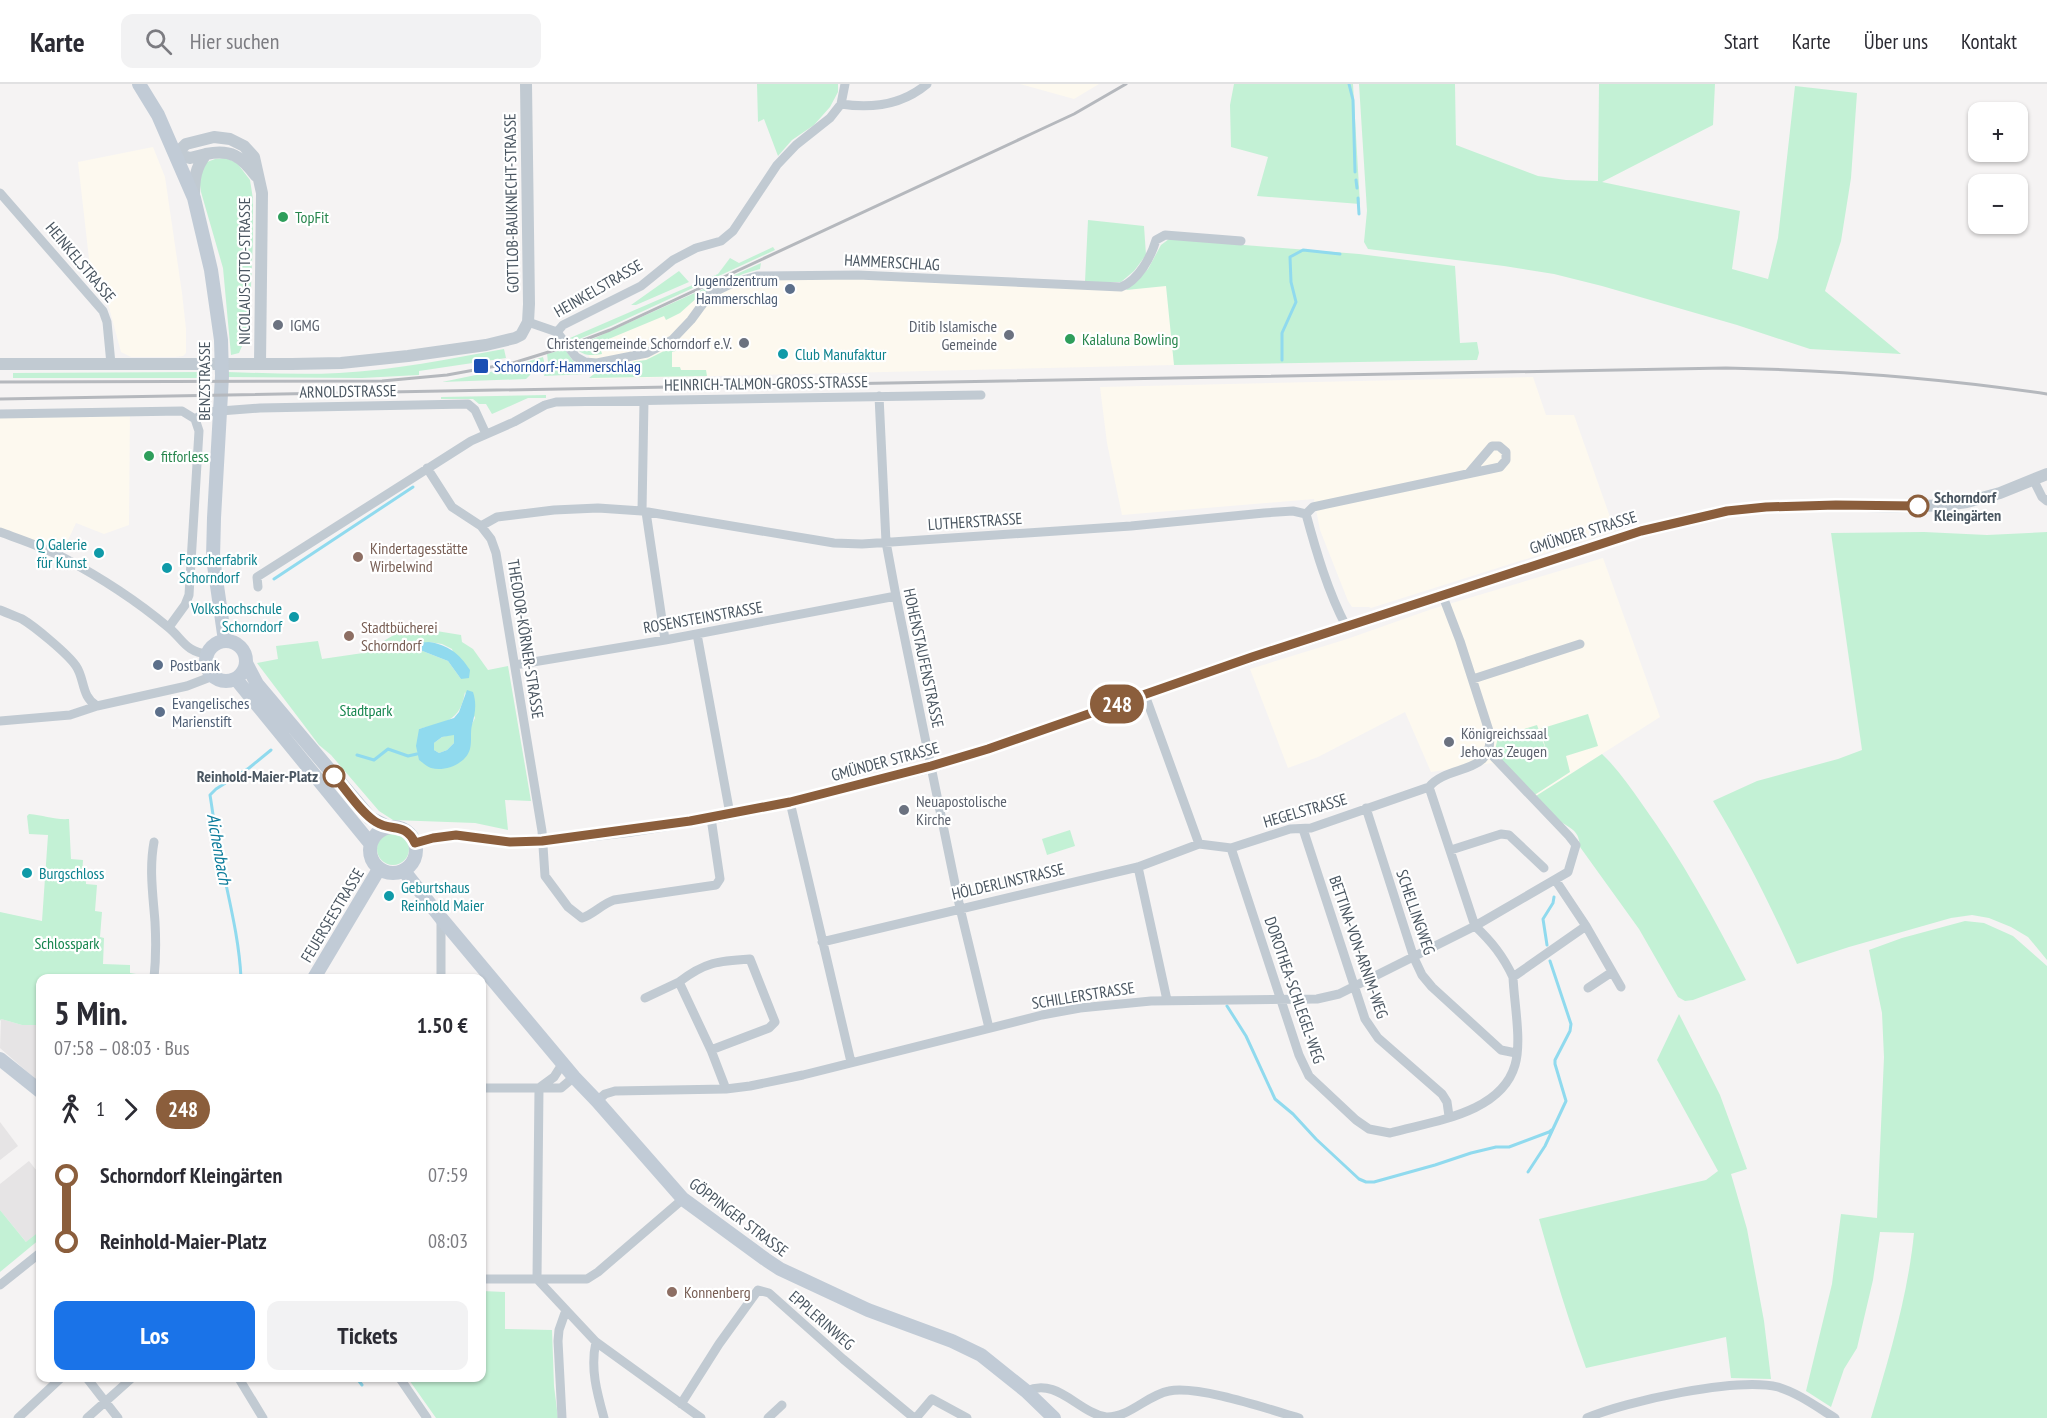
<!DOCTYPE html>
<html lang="de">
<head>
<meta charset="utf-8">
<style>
	body { margin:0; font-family:"PT Sans Narrow",sans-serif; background:#f2f2f3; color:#2b2b33; height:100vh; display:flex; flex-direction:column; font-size:22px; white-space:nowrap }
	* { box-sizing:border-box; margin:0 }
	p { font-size:20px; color:#7c7c81 }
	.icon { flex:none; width:33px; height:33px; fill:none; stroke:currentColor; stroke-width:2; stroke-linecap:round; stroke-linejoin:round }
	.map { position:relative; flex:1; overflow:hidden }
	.sheet { position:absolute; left:36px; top:890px; width:450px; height:408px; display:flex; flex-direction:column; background:#fff; border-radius:12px; box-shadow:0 2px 4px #0004 }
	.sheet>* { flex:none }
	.badge { padding:0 12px; border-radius:20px; font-size:21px; line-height:39px }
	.buttons { position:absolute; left:1968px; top:18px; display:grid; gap:12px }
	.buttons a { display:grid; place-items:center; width:60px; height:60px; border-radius:12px; background:#fff; box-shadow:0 2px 4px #0004; font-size:30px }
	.map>.badge { position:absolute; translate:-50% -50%; box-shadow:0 0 0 3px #fff }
	.legs { display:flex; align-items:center; gap:9px; height:66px; padding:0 18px; font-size:20px }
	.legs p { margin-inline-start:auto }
	.summary { display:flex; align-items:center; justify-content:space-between; height:102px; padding:0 18px }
	h1 { font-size:33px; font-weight:800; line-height:45px }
	.button { display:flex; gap:12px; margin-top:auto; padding:12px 18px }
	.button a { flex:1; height:69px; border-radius:12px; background:#1a73e8; color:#fff; font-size:24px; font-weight:800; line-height:69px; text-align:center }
	.button a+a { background:#f2f2f3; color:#2b2b33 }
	ul { padding:0 18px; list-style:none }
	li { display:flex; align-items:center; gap:21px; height:66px; font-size:22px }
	li i { display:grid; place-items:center; width:9px; height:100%; margin:0 8px; background:currentColor }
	li i::after { content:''; width:15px; height:15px; margin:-8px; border:4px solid; border-radius:50%; background:#fff }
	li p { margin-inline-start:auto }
	li:first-child i { background:linear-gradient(#0000 50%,currentColor 0) }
	li:last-child i { background:linear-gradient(currentColor 50%,#0000 0) }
	header { display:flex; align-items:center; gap:36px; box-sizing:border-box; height:84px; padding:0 30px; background:#fff; border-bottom:2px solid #e1e1e2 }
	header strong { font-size:28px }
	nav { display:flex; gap:33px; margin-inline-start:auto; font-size:21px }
	.search { width:420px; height:54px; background:#f2f2f3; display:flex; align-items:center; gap:15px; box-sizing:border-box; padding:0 21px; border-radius:12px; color:#7c7c81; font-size:22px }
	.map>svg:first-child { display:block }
</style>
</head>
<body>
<header>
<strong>Karte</strong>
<div class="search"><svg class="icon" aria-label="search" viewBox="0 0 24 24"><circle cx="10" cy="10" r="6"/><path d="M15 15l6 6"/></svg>Hier suchen</div>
<nav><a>Start</a><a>Karte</a><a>Über uns</a><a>Kontakt</a></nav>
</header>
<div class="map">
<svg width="2047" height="1334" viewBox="0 0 2047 1334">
	<rect width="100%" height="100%" fill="#f5f3f3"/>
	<path fill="#fdf9ef" d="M1020 0H1099L1074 15Z
		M153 63 165 93 182 209 186 245V269L183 272 175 273H131L121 268 107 216 92 201 78 78Z
		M851 192 1030 203 1126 206 1167 201 1174 281 592 295 587 259 728 196Z
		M1533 293 1546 331H1574L1615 447 1371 524 1369 523H1352L1348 517 1320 446 1314 415 1122 431 1107 359 1100 303Z
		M130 324 129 441 104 450 76 439 62 469 0 446V327Z
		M1603 474 1660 633 1536 712 1492 679 1431 688 1405 628 1318 673 1288 684 1250 585 1347 555 1432 525Z"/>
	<path fill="#e6e4e5" d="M1 935 22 941H40V999L0 964Z
		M0 1038 18 1062 0 1076Z
		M29 1077 40 1091V1147L27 1159 0 1126V1100Z"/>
	<path fill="#c3f1d5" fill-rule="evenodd" d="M757 0H838V8L830 23 814 41 792 56 778 72 764 35 758 38Z
		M1234 0H1353L1360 120 1257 112 1268 73 1231 63 1230 21Z
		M1359 0H1455L1456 61 1538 92 1566 96 1598 97 1599 0H1715L1713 41 1602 98 1740 127 1732 185 1768 195 1778 154 1795 2 1857 9 1851 94 1841 157 1825 207 1901 270 1810 265 1737 241 1602 202 1554 190 1504 182 1368 165 1364 158 1367 127Z
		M226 74 237 79 250 96 253 115V157L249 246 239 269 231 271 223 184 201 108 199 94 202 84 207 78 215 75Z
		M1088 136 1144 142 1146 171 1134 187 1121 198H1085Z
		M1169 155 1359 170 1455 182 1460 259 1477 258 1479 269 1477 276 1174 281 1166 202 1126 206 1148 185 1161 161Z
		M773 163 775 166 611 242 572 258 570 254 718 190 730 174 739 179Z
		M761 179 760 185 743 190 709 206 699 212 680 229 666 236 664 232 599 259 602 270C591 272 582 272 575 263Z
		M679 187 689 198 636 221H631Z
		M678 260 679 266 672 268V283H680L681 286H706L707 292 589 294 595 289 633 284 632 278 646 276Z
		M504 265 506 274 419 287V291L362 294 227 293V288C264 289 302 291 339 289 394 286 449 275 504 265Z
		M565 265 573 277 587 285V290L544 292 548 278 547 270Z
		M543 273 544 277 541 289 531 290 526 295 442 298 500 286Z
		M207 288V294H13V289Z
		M546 311V314H528L492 330 486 320H479L473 315H441V313Z
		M1924 448 1987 451 2047 448V876L2028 853 2011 843 1989 834 1972 831 1951 834 1849 863 1797 880C1772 824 1745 770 1713 717L1757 697 1838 675 1862 666 1831 449Z
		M418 544 461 551 462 558 473 565 488 586 508 582 531 717 505 716 508 746 475 739 393 736 379 727 331 671 319 661 257 579 278 575 276 562 318 557 322 575 363 569 399 548ZM429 558 442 560 452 565 461 595 448 577 420 566ZM465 608 475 634 471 642 470 664 419 676V645C445 638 460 638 465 608Z
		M1588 630 1598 662 1566 672 1570 688 1533 712 1504 681 1495 666 1498 653 1537 641 1547 669 1540 645Z
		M454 650V659L447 666 439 669 434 666V659L442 653Z
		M1602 670C1618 685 1630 703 1642 720 1682 775 1715 836 1746 896L1693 916 1685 917 1678 913 1639 845 1580 763C1579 743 1568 745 1556 734 1549 727 1543 720 1536 712Z
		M29 730C43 731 55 736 69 735L71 775 83 776 82 792 86 793V800L97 801 95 827 102 828 100 853 104 854 103 880 130 881V889L142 891 141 894H40V941H22L1 935 0 937V828L42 837 48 751 29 750 27 732Z
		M1070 746 1075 762 1047 771 1042 755Z
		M377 765a16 16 0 1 1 32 0a16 16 0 1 1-32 0Z
		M1965 837 1984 839 2013 852 2047 882V1334H1871C1889 1274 1908 1211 1914 1149L1880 1148 1873 1196 1857 1264 1844 1285 1831 1323 1806 1307 1832 1200 1841 1130 1877 1134 1884 973 1882 929 1869 866 1902 854Z
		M1679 930 1720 1011 1747 1085 1731 1090 1747 1145 1764 1237 1771 1295 1731 1294 1726 1253 1586 1284C1568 1235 1553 1185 1539 1135L1706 1096 1718 1087 1657 976Z
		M0 1126 26 1158 40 1147V1155L0 1188Z
		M482 1207 505 1208V1245L552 1246 554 1302 558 1334H436L407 1293H482Z"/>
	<path fill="#90daee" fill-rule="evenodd" d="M429 558C448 561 459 569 470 586L469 594 461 595 448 577 420 566 415 559Z
		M467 606 473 608C477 620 475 630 472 641 470 648 472 657 470 665 466 680 445 688 431 684 427 683 422 678 419 676L416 662 419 645 454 634 459 628ZM454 651V659L447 666 439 669 434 666V659L442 653Z"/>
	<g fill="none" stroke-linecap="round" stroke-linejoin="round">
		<path stroke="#90daee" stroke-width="3" d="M1349 0 1353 16 1355 88
			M1356 96 1357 104
			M1358 114 1359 130
			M1282 276V249L1296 218 1291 198 1290 173 1303 166 1340 170
			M274 495 413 403
			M357 671 374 676 388 665 408 672 417 670
			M1547 861 1543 835 1553 819 1554 813
			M241 894C239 851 227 809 219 766 215 748 213 729 210 711L216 705 249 684 271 666
			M1227 922 1246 952 1275 1015 1293 1030 1316 1055 1359 1095 1366 1098H1374L1435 1081 1471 1069 1496 1063H1509L1549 1048 1553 1045
			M1528 1088 1545 1062 1566 1017 1555 980V976L1570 947 1571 940 1550 877
			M356 1293 362 1301"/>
		<path stroke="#c1cad2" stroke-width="9" d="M841 20 845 0
			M0 109 103 227 107 238 111 280
			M528 238 557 248 576 273 585 278 597 279 647 269 672 256 691 236 710 210 733 199 757 192 858 191 1121 203C1138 197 1151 173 1156 156L1165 151 1241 157
			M557 248 563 241 641 202 673 176 696 164 721 157 733 147 777 81 796 61 830 34 841 20C873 25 902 21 927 0
			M879 312 886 458 896 512 960 824 989 944
			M0 330 182 327 195 335 199 347 189 511 185 521 169 543
			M195 335 207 328 260 324 468 320 475 326 486 350
			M427 384 452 423 481 442 491 455 496 469 542 747 545 792 568 823 582 834C594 830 602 820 614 816L716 801 720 795 711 734
			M2033 395 2042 413 2047 417
			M642 427 644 317
			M646 428 665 556
			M1306 430C1316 467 1328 508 1346 542
			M481 442 497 433 554 426 598 424 642 427 834 459 862 460 1131 442 1264 429 1293 427 1306 430 1313 423 1500 383 1506 376V368L1499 362H1492L1469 389
			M0 448C22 456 44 463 64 474 98 492 138 518 168 543 183 555 185 568 208 570
			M258 503 257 493 471 357 514 338 545 321 556 318 981 311
			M0 526C7 529 15 532 22 535 34 542 68 570 76 582 85 595 81 613 97 622
			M697 550 730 730
			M515 581 665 556 896 512
			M1473 595 1580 560
			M1145 611 1199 760
			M0 637 70 631 97 622 187 602 213 592
			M1429 703 1475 842C1492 858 1503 872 1513 893
			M790 718 851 978
			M1366 724 1414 874 1422 891 1432 903 1501 966 1516 969
			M1303 745 1365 935 1378 954 1442 1010 1447 1018 1449 1032
			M154 758C149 785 153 811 155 838 156 856 156 875 154 894
			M1231 764 1299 971 1309 992 1356 1036 1369 1045 1390 1049C1432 1037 1501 1030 1515 981 1522 957 1514 919 1513 893L1586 842
			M1451 766 1501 750 1509 751 1544 784
			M1138 783 1167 916
			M1556 797 1586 842 1621 903
			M441 834V894
			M822 858 1138 783 1199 760 1231 764 1290 745 1311 744 1429 703C1448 679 1497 692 1489 647L1460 557 1442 510
			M1588 904 1612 888
			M645 914 679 898
			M711 966 769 944 775 938 750 875C718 877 705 878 679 898L711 966 726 1005
			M482 1004H561L574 993
			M539 1004 554 993 563 979
			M597 1017 605 1010 615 1007 726 1005 750 1002 803 991 1042 931 1080 924 1151 917 1317 915 1339 910 1475 842 1568 788 1576 761 1569 752 1488 667
			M482 1195H587L598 1188 683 1115
			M537 1195 596 1258 701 1334
			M537 1195 539 1004
			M0 1201 40 1169
			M596 1258C590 1284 597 1309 604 1334
			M86 1293 118 1334
			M238 1293 263 1334
			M399 1293 427 1334
			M1026 1307C1058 1293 1077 1328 1106 1333 1129 1334 1147 1311 1169 1307 1198 1301 1268 1325 1299 1334
			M681 1320 719 1260 758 1206 769 1209 843 1275 914 1334
			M18 1334 62 1293
			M87 1334 133 1293
			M562 1334 558 1257 559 1246 566 1226
			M768 1334 782 1321
			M916 1334 932 1315 967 1334
			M1587 1334C1626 1317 1737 1293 1778 1303 1798 1309 1817 1323 1835 1334"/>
		<path stroke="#c1cad2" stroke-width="12" d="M206 70 190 74 176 70 186 60 214 53 230 55 244 62 254 73 262 109 260 280
			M194 113C194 96 195 84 206 70 231 65 241 72 256 92
			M0 280H292L341 279 408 272 486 261 515 254 521 251 528 238 529 220 526 0
			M415 759 433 754 456 751 511 758 542 757 628 747 711 734 790 718 931 683 975 669 1233 580 1641 447 1727 427 1766 423 1836 421 1897 423 1946 421 1967 418 2000 409 2047 390"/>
		<path stroke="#c1cbd6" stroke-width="14" d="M139 0 158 31 194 114 211 186 221 256 222 292 214 434 213 474 225 557
			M206 577a20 20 0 1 1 40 0a20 20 0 1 1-40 0Z
			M246 579 257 600 370 734 388 743
			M236 595 370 759
			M370 766a23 23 0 1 1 46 0a23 23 0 1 1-46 0Z
			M404 787 441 834 574 993 597 1017 683 1115 765 1175 780 1185 868 1226 952 1257 981 1271 1026 1307 1054 1334
			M314 894 379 785
			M0 975 40 1007"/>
		<path stroke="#b5b8bd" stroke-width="3" d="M0 298 382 297 447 291 513 279 568 262 610 246 1031 50 1074 30 1126 0
			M0 315 1726 284C1834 286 1940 294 2047 310"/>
	</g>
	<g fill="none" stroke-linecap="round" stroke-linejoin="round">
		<g stroke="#fff" stroke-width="14">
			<path id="line-1" d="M334 692C346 705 361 729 376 738 392 748 405 738 415 759L433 754 456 751 510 758 542 757 690 737 790 718 931 682 988 665 1252 573 1641 447 1727 427 1766 423 1836 421 1918 422"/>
		</g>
		<use href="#line-1" stroke="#8b5e3c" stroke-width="9"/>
	</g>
	<g fill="#2e9e5b" stroke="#fff" stroke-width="2">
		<circle cx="283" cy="133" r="6"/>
		<circle cx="1070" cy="255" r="6"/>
		<circle cx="149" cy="372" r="6"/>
	</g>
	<g fill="#5c6f8a" stroke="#fff" stroke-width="2">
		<circle cx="790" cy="205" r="6"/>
		<circle cx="158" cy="581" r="6"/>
		<circle cx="160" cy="628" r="6"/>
	</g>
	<g fill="#6b7280" stroke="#fff" stroke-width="2">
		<circle cx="278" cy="241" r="6"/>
		<circle cx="1009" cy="251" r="6"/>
		<circle cx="744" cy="259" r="6"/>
		<circle cx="1449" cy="658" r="6"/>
		<circle cx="904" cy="726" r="6"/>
	</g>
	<g fill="#0f9aa8" stroke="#fff" stroke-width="2">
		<circle cx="783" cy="270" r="6"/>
		<circle cx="99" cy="469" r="6"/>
		<circle cx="167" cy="484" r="6"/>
		<circle cx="294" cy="533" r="6"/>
		<circle cx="27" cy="789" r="6"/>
		<circle cx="389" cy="812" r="6"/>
	</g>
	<rect fill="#1a4fb4" stroke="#fff" stroke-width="2" x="473" y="274" width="16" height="16" rx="3"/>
	<g fill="#fff" stroke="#8b5e3c" stroke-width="3">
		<circle cx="1918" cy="422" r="10"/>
		<circle cx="334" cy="692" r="10"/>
	</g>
	<g fill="#8d6e63" stroke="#fff" stroke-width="2">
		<circle cx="358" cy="473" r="6"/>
		<circle cx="349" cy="552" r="6"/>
		<circle cx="672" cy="1208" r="6"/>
	</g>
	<g text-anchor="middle" stroke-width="4.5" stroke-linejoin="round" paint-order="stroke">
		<g font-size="16" fill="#4a5661" stroke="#fff">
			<text transform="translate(511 119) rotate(-91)" y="6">GOTTLOB-BAUKNECHT-STRASSE</text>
			<text transform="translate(81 178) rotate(50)" y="6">HEINKELSTRASSE</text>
			<text transform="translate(892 178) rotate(3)" y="6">HAMMERSCHLAG</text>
			<text transform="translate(244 187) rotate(-90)" y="6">NICOLAUS-OTTO-STRASSE</text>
			<text transform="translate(598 204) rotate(-30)" y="6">HEINKELSTRASSE</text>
			<text transform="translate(204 297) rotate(-90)" y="6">BENZSTRASSE</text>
			<text transform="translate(766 299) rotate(-1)" y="6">HEINRICH-TALMON-GROSS-STRASSE</text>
			<text transform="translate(348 307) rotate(-1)" y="6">ARNOLDSTRASSE</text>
			<text transform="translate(975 437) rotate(-4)" y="6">LUTHERSTRASSE</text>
			<text transform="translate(1583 448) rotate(-17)" y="6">GMÜNDER STRASSE</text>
			<text transform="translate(703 533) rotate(-10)" y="6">ROSENSTEINSTRASSE</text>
			<text transform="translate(526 555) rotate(81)" y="6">THEODOR-KÖRNER-STRASSE</text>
			<text transform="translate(924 574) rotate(78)" y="6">HOHENSTAUFENSTRASSE</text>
			<text transform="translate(885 677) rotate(-15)" y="6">GMÜNDER STRASSE</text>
			<text transform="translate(1305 726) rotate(-16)" y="6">HEGELSTRASSE</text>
			<text transform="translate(1008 797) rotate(-13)" y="6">HÖLDERLINSTRASSE</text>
			<text transform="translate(1416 828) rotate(71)" y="6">SCHELLINGWEG</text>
			<text transform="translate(332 831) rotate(-59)" y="6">FEUERSEESTRASSE</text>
			<text transform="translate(1359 863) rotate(71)" y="6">BETTINA-VON-ARNIM-WEG</text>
			<text transform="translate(1295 906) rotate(71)" y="6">DOROTHEA-SCHLEGEL-WEG</text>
			<text transform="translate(1083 911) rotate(-9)" y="6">SCHILLERSTRASSE</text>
			<text transform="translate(739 1133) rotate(37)" y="6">GÖPPINGER STRASSE</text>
			<text transform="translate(822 1236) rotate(41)" y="6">EPPLERINWEG</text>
		</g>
		<g font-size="16" fill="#27864d" stroke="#fff" text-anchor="start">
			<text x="295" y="139">TopFit</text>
			<text x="1082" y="261">Kalaluna Bowling</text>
			<text x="161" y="378">fitforless</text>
		</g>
		<g font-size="16" fill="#4e5e75" stroke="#fff" text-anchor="start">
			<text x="778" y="202" text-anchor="end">Jugendzentrum<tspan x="778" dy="18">Hammerschlag</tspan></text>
			<text x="170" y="587">Postbank</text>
			<text x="172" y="625">Evangelisches<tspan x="172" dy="18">Marienstift</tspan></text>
		</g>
		<g font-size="16" fill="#5b616d" stroke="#fff" text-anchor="start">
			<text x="290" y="247">IGMG</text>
			<text x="997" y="248" text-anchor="end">Ditib Islamische<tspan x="997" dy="18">Gemeinde</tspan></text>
			<text x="732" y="265" text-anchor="end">Christengemeinde Schorndorf e.V.</text>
			<text x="1461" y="655">Königreichssaal<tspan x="1461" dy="18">Jehovas Zeugen</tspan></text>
			<text x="916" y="723">Neuapostolische<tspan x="916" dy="18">Kirche</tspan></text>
		</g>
		<g font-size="16" fill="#0d838f" stroke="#fff" text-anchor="start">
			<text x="795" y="276">Club Manufaktur</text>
			<text x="87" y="466" text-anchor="end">Q Galerie<tspan x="87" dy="18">für Kunst</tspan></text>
			<text x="179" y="481">Forscherfabrik<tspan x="179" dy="18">Schorndorf</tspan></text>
			<text x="282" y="530" text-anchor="end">Volkshochschule<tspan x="282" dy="18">Schorndorf</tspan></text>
			<text x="39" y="795">Burgschloss</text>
			<text x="401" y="809">Geburtshaus<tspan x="401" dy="18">Reinhold Maier</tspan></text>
		</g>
		<g font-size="16" fill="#164399" stroke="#fff" text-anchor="start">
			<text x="494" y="288">Schorndorf-Hammerschlag</text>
		</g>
		<g font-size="16" font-weight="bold" fill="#4a5661" stroke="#fff" text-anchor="start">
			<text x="1934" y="419">Schorndorf<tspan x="1934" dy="18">Kleingärten</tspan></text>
			<text x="318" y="698" text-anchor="end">Reinhold-Maier-Platz</text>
		</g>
		<g font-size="16" fill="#785e54" stroke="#fff" text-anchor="start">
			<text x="370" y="470">Kindertagesstätte<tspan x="370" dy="18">Wirbelwind</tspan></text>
			<text x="361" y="549">Stadtbücherei<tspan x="361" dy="18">Schorndorf</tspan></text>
			<text x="684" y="1214">Konnenberg</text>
		</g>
		<g font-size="16" fill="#17864f" stroke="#fff">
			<text x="366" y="632">Stadtpark</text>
			<text x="67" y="865">Schlosspark</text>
		</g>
		<g font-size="18" font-style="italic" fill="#0c7c9b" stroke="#fff">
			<text transform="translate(219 765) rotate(80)" y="6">Aichenbach</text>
		</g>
	</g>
</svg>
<div class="buttons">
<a>+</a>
<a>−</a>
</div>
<b class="badge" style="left:1117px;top:620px;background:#8b5e3c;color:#fff">248</b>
<section class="sheet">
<div class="summary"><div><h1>5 Min.</h1><p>07:58 – 08:03 · Bus</p></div><b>1.50 €</b></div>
<div class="legs"><svg class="icon" aria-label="walk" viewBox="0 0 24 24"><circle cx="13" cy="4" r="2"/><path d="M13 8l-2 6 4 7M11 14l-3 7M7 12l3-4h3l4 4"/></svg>1<svg class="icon" aria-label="forward" viewBox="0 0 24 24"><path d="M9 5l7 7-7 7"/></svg><b class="badge" style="background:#8b5e3c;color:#fff">248</b></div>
<ul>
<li><i style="color:#8b5e3c"></i><b>Schorndorf Kleingärten</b><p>07:59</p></li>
<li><i style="color:#8b5e3c"></i><b>Reinhold-Maier-Platz</b><p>08:03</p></li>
</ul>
<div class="button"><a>Los</a><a>Tickets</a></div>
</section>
</div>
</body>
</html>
